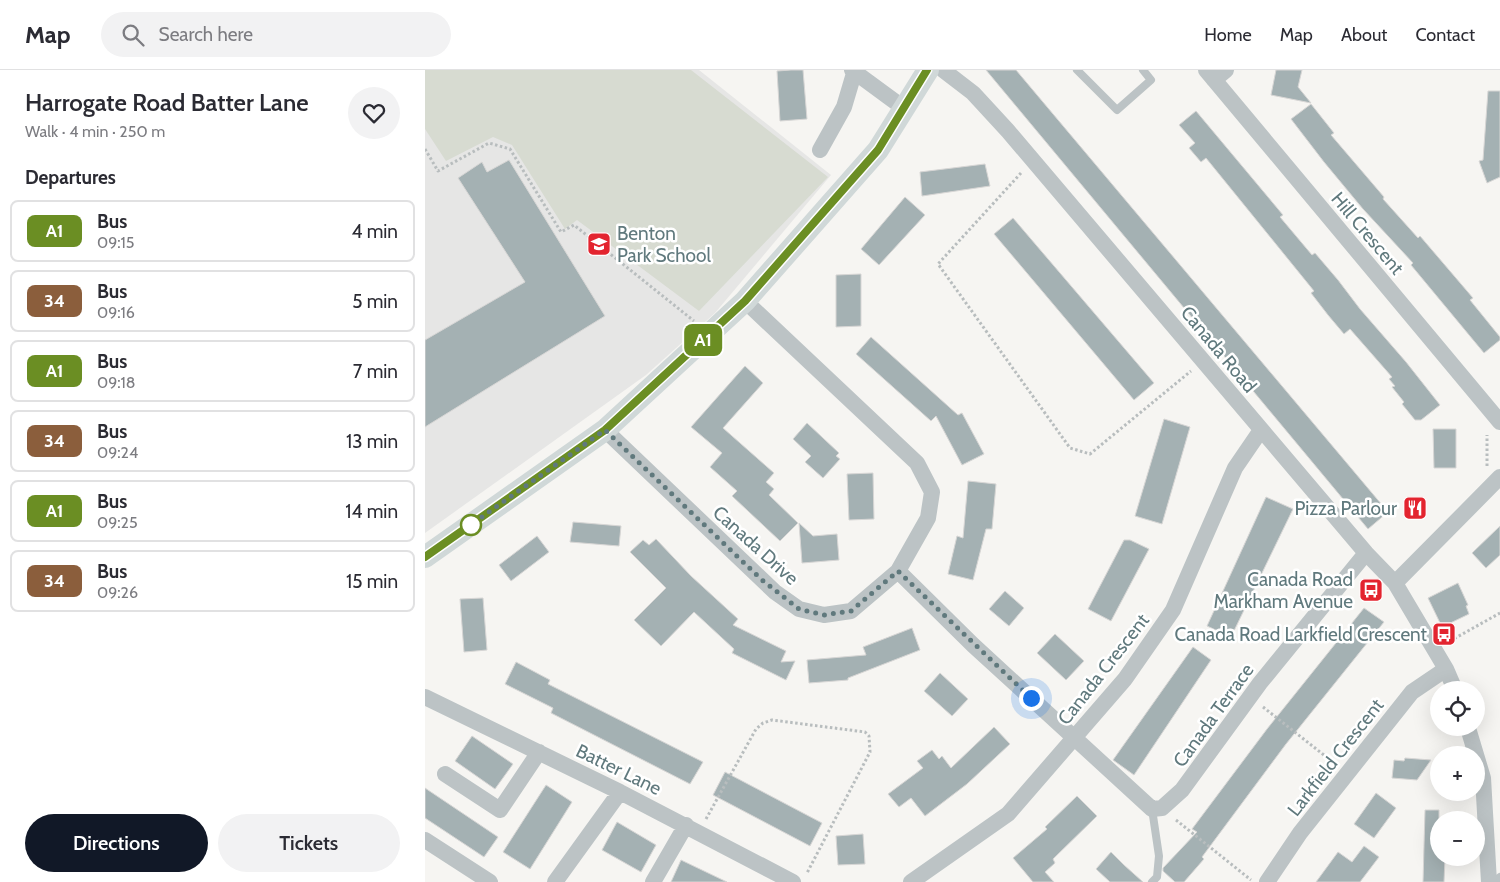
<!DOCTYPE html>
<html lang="en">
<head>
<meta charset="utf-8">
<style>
	body { margin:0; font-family:Cabin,sans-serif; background:#f2f2f3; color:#2b2b33; height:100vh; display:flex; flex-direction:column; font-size:19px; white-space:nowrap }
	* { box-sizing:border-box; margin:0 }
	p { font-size:16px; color:#7c7c81 }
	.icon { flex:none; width:28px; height:28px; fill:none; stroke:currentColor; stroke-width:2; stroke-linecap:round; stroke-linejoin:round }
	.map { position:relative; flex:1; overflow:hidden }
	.sheet { display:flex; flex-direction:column; background:#fff; width:425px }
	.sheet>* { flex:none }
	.badge { padding:0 10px; border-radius:8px; font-size:18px; line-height:32px }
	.fabs { position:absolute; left:1005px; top:611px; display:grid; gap:10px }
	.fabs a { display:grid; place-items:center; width:55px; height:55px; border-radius:50%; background:#fff; box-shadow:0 5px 20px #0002; font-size:25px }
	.you { position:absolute; width:25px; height:25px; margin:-12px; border:4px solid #fff; border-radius:50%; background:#1a73e8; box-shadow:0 0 0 8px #1a73e833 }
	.map>.badge { position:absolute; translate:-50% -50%; box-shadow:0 0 0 2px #fff }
	h2 { padding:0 25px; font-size:19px; line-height:45px }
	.round { display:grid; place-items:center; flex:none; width:52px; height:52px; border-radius:26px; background:#f2f2f3 }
	.overview { display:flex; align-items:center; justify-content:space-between; height:85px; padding:0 25px }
	h1 { font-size:24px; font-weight:600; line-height:38px }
	.cta { display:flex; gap:10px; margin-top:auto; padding:10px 25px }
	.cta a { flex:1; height:58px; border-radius:30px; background:#111827; color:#fff; font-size:20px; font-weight:600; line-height:58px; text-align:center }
	.cta a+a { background:#f2f2f3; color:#2b2b33 }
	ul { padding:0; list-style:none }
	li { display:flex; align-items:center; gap:15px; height:62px; margin:0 10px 8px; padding:0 15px; border:2px solid #e1e1e2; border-radius:8px }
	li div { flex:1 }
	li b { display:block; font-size:19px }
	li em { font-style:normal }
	li .badge { min-width:55px; font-weight:700; text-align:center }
	header { display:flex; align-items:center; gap:30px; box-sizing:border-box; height:70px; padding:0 25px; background:#fff; border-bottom:1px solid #e1e1e2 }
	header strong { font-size:24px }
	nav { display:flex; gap:28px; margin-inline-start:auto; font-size:18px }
	.search { width:350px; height:45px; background:#f2f2f3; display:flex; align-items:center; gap:12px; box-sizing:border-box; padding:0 18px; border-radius:28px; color:#7c7c81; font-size:19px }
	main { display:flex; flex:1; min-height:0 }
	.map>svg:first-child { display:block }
</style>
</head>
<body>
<header>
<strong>Map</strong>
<div class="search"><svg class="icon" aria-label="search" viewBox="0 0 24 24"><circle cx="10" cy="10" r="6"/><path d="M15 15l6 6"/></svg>Search here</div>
<nav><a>Home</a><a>Map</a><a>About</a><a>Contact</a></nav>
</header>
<main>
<section class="sheet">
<div class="overview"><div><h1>Harrogate Road Batter Lane</h1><p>Walk · 4 min · 250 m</p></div><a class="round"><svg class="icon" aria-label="heart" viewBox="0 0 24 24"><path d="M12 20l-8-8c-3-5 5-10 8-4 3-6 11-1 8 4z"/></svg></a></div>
<h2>Departures</h2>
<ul>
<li><span class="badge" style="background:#6b8e23;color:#fff">A1</span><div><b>Bus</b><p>09:15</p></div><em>4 min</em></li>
<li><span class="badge" style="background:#8b5e3c;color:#fff">34</span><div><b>Bus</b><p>09:16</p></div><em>5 min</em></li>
<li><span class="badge" style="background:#6b8e23;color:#fff">A1</span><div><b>Bus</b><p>09:18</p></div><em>7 min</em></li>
<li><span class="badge" style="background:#8b5e3c;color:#fff">34</span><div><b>Bus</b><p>09:24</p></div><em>13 min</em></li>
<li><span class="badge" style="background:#6b8e23;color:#fff">A1</span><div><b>Bus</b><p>09:25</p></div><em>14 min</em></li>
<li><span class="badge" style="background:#8b5e3c;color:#fff">34</span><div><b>Bus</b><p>09:26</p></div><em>15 min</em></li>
</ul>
<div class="cta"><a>Directions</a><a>Tickets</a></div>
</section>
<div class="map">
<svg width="1075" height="812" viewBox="0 0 1075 812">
	<rect width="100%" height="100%" fill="#f6f5f2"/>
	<path fill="#e6e6e5" d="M0 0H274L406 105 290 243 221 305 0 463Z"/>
	<path fill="#d7dbd1" d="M0 0H266L403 107 274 241 152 150 140 159 87 75 68 67 21 91 0 59Z"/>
	<path fill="#a4b1b3" stroke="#d7d6d5" d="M366 0H378L382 49 355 51 352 1Z
		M561 0H591L963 442 943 459Z
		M851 0H877L873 17 886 33 846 25Z
		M1063 21H1075V107L1062 113 1054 91 1058 90Z
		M886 34 909 63 906 65 959 127 958 129 993 168 995 166 1048 228 1045 230 1075 267V270L1059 283 986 195 988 193 938 139 899 92 866 49Z
		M771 41 858 145 855 147 887 185 890 183 913 210 935 239 981 292 1015 335 996 350H990L977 334 979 332 967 317 970 316 964 309 967 307 925 259 919 264 903 245 886 223 889 221 781 88 776 92 764 78 770 73 754 55Z
		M84 90 180 246 0 357V270L100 212 33 108 57 92 62 102Z
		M560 94 565 116 497 126 495 102Z
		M480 127 500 145 454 195 436 179Z
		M588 148 729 313 709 330 569 164Z
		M436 204V256L411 257V205Z
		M446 267 533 345 537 343 559 384 537 395 511 346 506 351 431 284Z
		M320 296 338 313 298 358 349 403 341 412 349 419 344 425 373 453 355 471 307 426 312 421 285 397 297 383 266 357Z
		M739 349 765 357 737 454 710 446Z
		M382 353 414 383 411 386 415 389 398 408 380 392 386 386 368 369Z
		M1008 359H1031V398H1009Z
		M448 403 449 449 424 450 422 404Z
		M543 411 571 414 567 459H561L548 510 523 504 532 466 538 468Z
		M841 427 868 439 806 567 782 556Z
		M148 452 196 456 194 476 145 472Z
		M374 453 388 466 412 464 414 490 377 493Z
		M1075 456V485L1061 498 1047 483Z
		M112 466 124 482 86 511 74 495Z
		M231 469 266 506 313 549 308 555 361 581 356 592 370 591 361 610 307 583 309 579 269 542 236 576 209 550 241 518 205 482 218 470 224 475Z
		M699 470H705L724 479 686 551 663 539Z
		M1033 513 1043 535 1041 536 1044 544 1017 557 1003 528Z
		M580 521 599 538 584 556 564 539Z
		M58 528 62 580 39 582 35 529Z
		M939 538 959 552 861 674 777 787 779 789 759 812H750L738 801V798L772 762 767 759 842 659Z
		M487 558 495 580 423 608V610L384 613 382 590 441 585 438 577Z
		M630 564 659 591 641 610 612 583Z
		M768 577 786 590 709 705 688 690Z
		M91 592 125 610 123 614 278 692 265 714 126 643 128 638 80 614Z
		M515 603 543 629 527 646 499 621Z
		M569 657 585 674 542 714 500 746 486 728 474 737 463 724 498 698 492 691 507 680 514 689 517 686 526 698Z
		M47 666 88 694 70 719 30 691Z
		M980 688 1006 690 992 710 967 708 969 690 979 691Z
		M300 702 397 753 385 776 288 725Z
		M121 715 147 732 105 799 78 782Z
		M0 718 73 767 59 787 0 748Z
		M951 723 971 738 949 768 929 754Z
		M652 726 672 746 628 789 630 793 620 802 629 812H608L588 788 622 759 620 757Z
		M1000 740H1014V788H1020L1019 812H998Z
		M192 752 231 775 216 802 177 780Z
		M438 764 440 794 413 795 411 766Z
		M939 776 954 787 935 812H891L913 782 927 792Z
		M686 782 699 795 718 812H685L671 799Z
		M256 790 302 812H246Z"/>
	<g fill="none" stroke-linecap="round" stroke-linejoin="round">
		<path stroke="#b8bdbe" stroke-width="3" stroke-dasharray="2.5 2.5" stroke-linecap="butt" d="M0 79 13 101 64 73 85 79 136 162 149 155 269 251
			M596 103 513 194 645 378 665 384 766 301
			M1062 396V365
			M1025 571 1075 543
			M838 637 909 693
			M281 749 331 659 338 653 347 650 440 662 444 666 445 682 382 803
			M751 750 826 810"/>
		<path stroke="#bcc3c5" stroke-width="8" d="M652 0 692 40 726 10 718 0
			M727 739 734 786 732 807 727 812
			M1068 812 1075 807"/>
		<path stroke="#bcc3c5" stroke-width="16" d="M427 0 480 39
			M518 0 548 23 583 61 941 483 970 513 1021 599 1030 620
			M781 0 1075 352
			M789 10 801 0
			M395 80 419 37 430 0
			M180 360 350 522 374 539 399 545 426 541 473 501 503 448 507 422 492 393 320 231
			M473 501 548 575 727 739 737 738 757 720 835 613 941 483
			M970 513 1075 407
			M0 627 195 722 368 812
			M1043 658 1058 708 1064 812
			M20 704 75 740 114 682
			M0 770 65 812
			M130 812 195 722
			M228 812 261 755
			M486 812 583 744 700 609 748 540 810 398 836 360
			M842 812 875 763 987 622 1021 599"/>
		<path stroke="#d0d8d8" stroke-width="22" d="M0 487 180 360 320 231 453 80 503 0"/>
	</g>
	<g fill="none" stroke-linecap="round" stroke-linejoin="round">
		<g stroke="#fff" stroke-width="11">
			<path id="line" d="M0 487 180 360 320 231 453 80 502 0"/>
		</g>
		<use href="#line" stroke="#6b8e23" stroke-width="8"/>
		<path stroke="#60797d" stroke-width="5" stroke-dasharray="0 9" d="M46 455 44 456 180 360 337 510 374 539 399 545 426 541 473 501 606 628"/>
	</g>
	<defs>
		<g id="school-square" transform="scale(1.25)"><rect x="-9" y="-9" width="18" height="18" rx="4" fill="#e3242f" stroke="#fff"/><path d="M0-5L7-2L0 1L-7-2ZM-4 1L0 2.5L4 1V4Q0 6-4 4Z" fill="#fff"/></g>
		<g id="restaurant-square" transform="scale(1.25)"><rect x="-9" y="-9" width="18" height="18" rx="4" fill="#e3242f" stroke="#fff"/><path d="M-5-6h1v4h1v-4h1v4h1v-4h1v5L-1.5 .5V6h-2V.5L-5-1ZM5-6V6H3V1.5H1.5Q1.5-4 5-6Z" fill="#fff"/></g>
		<g id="bus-square" transform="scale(1.25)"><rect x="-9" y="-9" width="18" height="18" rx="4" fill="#e3242f" stroke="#fff"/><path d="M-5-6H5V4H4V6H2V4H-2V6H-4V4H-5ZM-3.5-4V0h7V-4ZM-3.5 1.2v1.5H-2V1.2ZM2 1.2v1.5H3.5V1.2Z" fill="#fff"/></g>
	</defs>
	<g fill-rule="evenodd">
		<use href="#school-square" x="174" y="174"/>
		<use href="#restaurant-square" x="990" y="438"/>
		<use href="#bus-square" x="946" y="520"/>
		<use href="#bus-square" x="1019" y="564"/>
	</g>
	<circle fill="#fff" stroke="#6b8e23" stroke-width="2.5" cx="46" cy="455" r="10"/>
	<g text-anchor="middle" stroke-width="5" stroke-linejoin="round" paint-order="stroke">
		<g font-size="19" fill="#60797d" stroke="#fff" text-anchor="end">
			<text x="192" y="170" text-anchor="start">Benton<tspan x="192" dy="22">Park School</tspan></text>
			<text x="972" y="445">Pizza Parlour</text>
			<text x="928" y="516">Canada Road<tspan x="928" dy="22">Markham Avenue</tspan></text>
			<text x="1002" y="571">Canada Road Larkfield Crescent</text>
		</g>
		<g font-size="19" fill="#60797d" stroke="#fff">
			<text transform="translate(943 163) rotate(50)" y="7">Hill Crescent</text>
			<text transform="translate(794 279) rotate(50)" y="7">Canada Road</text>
			<text transform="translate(331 475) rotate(42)" y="7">Canada Drive</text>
			<text transform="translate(678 599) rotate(-52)" y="7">Canada Crescent</text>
			<text transform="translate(788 645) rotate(-54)" y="7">Canada Terrace</text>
			<text transform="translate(910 687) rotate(-52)" y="7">Larkfield Crescent</text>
			<text transform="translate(194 699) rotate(26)" y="7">Batter Lane</text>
		</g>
	</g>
</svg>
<div class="fabs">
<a><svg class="icon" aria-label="locate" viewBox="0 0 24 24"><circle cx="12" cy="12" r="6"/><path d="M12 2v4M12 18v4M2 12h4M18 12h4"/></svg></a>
<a>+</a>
<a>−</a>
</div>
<div class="you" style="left:606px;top:628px"></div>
<b class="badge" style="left:278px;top:270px;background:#6b8e23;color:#fff">A1</b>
</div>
</main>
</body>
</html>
